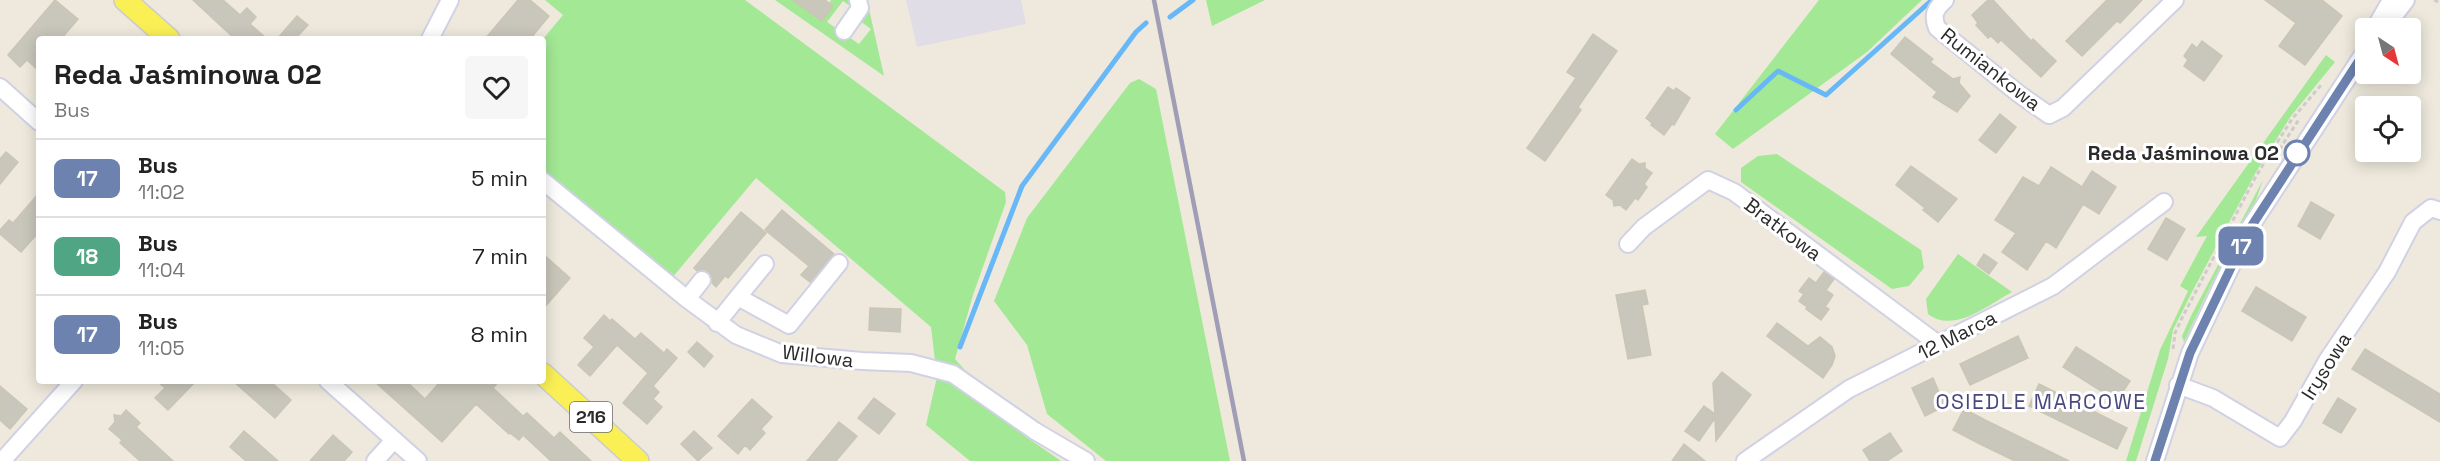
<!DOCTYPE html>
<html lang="en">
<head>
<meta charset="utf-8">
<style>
	body { margin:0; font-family:"Space Grotesk",sans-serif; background:#f6f6f6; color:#222; height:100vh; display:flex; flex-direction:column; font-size:22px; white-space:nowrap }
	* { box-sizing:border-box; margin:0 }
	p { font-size:20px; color:#767676 }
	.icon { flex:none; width:33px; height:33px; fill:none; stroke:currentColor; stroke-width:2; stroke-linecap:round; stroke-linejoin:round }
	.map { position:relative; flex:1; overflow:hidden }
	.drawer { position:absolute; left:36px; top:36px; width:510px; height:348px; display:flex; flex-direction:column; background:#fff; border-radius:6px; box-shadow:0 3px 15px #0003 }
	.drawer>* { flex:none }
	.badge { padding:0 12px; border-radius:9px; font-size:21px; line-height:39px }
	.needle { width:39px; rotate:144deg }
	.fabs { position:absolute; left:2355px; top:18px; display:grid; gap:12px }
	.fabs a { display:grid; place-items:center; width:66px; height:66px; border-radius:6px; background:#fff; box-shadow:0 3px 15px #0003; font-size:30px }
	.map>.badge { position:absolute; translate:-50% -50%; box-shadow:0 0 0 3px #fff }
	.round { display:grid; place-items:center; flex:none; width:63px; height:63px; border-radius:6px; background:#f6f6f6 }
	.head { display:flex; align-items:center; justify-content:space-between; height:102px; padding:0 18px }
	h1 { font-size:28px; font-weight:700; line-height:45px }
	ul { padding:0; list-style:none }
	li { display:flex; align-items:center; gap:18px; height:78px; padding:0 18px; border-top:2px solid #e0e0e0 }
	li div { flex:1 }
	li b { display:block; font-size:22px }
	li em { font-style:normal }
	li .badge { min-width:66px; font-weight:700; text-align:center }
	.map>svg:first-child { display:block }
</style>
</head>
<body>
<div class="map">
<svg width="2440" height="461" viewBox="0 0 2440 461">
	<rect width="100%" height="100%" fill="#eee9dc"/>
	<path fill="#e1dde6" d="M906 0H1021L1026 24 917 47Z"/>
	<path fill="#a3e895" d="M545 0H745L1005 192 1006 202 973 295 955 359 1022 434 1061 461H970L926 425 937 377 931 327 756 178 671 279 543 174V39L563 15Z
		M775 0H793L822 21 833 6 829 3 831 0H852L853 8 843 1 827 22 859 44 871 29 860 21 865 0H867L884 76Z
		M1206 0H1265L1212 26Z
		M1819 0H1922L1867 52 1733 149 1715 134Z
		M2326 55 2335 62 2291 116 2256 172 2192 292 2173 330 2168 359 2136 461H2126L2160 350 2188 291 2180 286 2207 236 2196 237Z
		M1139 79 1156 89 1230 461H1106L1047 414 1027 345 994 301 1027 218 1130 83Z
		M1777 154 1921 250 1924 268 1909 286 1892 289 1741 182V168L1758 156Z
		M2263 180 2256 200 2209 289 2184 342 2182 336 2191 316Z
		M1958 254 2012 292C1988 305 1954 334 1928 314L1926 299Z"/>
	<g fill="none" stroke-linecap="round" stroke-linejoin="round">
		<path stroke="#68b8f7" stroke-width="5" d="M1170 17 1193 0
			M1736 110 1778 71 1826 95 1932 0
			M960 347 1022 186 1136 32 1146 23"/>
	</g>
	<path fill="#c9c6bb" stroke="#c9c6b5" stroke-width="1.5" d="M55 0 78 19 61 39H39V71L27 60 20 67 8 55Z
		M193 0H223L240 15 247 8 256 17 250 24 267 39H235Z
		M518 0H530L549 16 530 39H485Z
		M793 0H825L833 6 822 21Z
		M1988 0H1993L2031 41 2033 39 2056 61 2041 77 2001 40 1998 43 1991 36 1988 38 1976 25 1978 23 1972 15Z
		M2107 0H2142L2120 23 2117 21 2082 56 2066 41Z
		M2265 0H2322L2342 16 2305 65 2279 46 2296 23Z
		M297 16 308 25 295 39H277Z
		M1593 34 1617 51 1578 107 1581 110 1545 161 1527 148 1576 78 1567 72Z
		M1905 37 1933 59 1930 62 1953 79 1960 77 1959 83 1970 96 1957 112 1933 97 1937 92 1891 54Z
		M2202 41 2222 56 2204 81 2184 66 2188 60 2184 56 2192 44 2197 48Z
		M1668 87 1674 91 1676 88 1690 98 1674 125 1672 124 1664 135 1651 125 1652 123 1646 118Z
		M2000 114 2016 127 1996 153 1979 140Z
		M6 152 18 162 0 184V159Z
		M1632 159 1639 164 1645 163V168L1652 173 1644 184 1647 187 1638 200 1635 198 1626 210 1620 205 1614 206 1613 200 1606 195Z
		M1911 166 1957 199 1938 222 1923 210 1925 208 1896 185Z
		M2051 167 2082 187 2092 171 2116 187 2099 214 2083 204 2056 248 2046 241 2027 270 2002 252 2016 233 1995 220 2023 177 2039 186Z
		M39 193V232L21 252 0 234V230L9 220 13 223Z
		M2311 202 2334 215 2320 239 2298 226Z
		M782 210 834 254 810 282 801 275 809 266 765 230Z
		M741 212 766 233 728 278 725 276 716 287 712 283V277L709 272 703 270 697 271 694 268Z
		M2166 218 2185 229 2167 260 2148 249Z
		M543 254 570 278 543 309Z
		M1984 254 1997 263 1989 274 1977 265Z
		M1824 272 1834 279 1826 290 1833 295 1825 307 1829 309 1821 320 1806 309 1807 307 1799 301 1804 294 1799 291 1809 278 1816 283Z
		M2256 287 2306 317 2292 341 2242 311Z
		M1645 290 1648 304 1642 305 1651 355 1628 359 1616 295Z
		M870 308 901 309 900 332 869 330Z
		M604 315 610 321 612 319 635 339 641 333 664 353 667 349 677 358 653 386 659 392 653 399 662 407 647 424 623 403 648 373 617 345 590 376 578 365 594 347 584 338Z
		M1777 323 1808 346 1820 337 1832 347 1835 356 1832 365 1823 378 1767 336Z
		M2018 336 2028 358 1970 385 1960 364Z
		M697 342 713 356 704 367 688 352Z
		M2076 347 2130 381 2117 401 2063 367Z
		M2365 349 2440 394V422L2352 369Z
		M1722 372 1751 395 1716 441 1715 418 1699 441 1685 431 1704 406 1715 414 1713 383Z
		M1933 378 1942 399 1951 403 1925 416 1912 388Z
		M157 381H196L168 410 155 398 165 388Z
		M233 381H270L291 400 275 418Z
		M374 381H406L425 399 441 381H499L493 388 523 416 527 413 554 438 560 432 591 461H551L523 435 519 440 510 433 509 434 476 404 442 442Z
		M2039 384 2127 428 2117 449 2029 406Z
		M0 386 27 409 10 429 0 420Z
		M874 398 895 414 879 434 858 418Z
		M2338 398 2356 409 2341 433 2323 423Z
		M752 399 772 417 761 429 765 433 750 450 745 445 738 454 718 436Z
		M1964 409 1987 421 2069 461H2015L1980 444 1953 430Z
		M126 410 140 423 136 427 173 461H140L120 443 122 440 109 429 115 422 114 415 121 416Z
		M839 422 857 436 836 461H807Z
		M244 431 278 461H246L230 447Z
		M694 431 712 448 698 461 681 444Z
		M1890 433 1902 451 1887 461H1870L1863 450Z
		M333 435 352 452 344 461H310Z
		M1684 444 1705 461H1672Z"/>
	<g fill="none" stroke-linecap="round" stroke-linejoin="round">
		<g stroke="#d1d1e5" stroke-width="20">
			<path id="minor" d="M1945 0C1935 9 1932 15 1937 28L2019 94 2049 115 2063 108 2175 0
				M2375 28 2391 0
				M2385 28 2406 0
				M844 31 860 8 858 0
				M430 39 450 0
				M0 87 39 122
				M543 181 687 299 736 335 782 354 862 361 911 363 953 374 1035 431 1086 461
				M1628 244 1644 227 1708 180 1734 192 1938 344
				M765 264 738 297 789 325 839 263
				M687 299 702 280
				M717 323 738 297
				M328 381 418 461
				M2178 385 2213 398 2280 438 2293 421 2328 359 2387 272 2413 222 2431 208 2440 211
				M2 461 74 381
				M375 461 394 440
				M1745 461 1849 389 2053 286 2164 202
				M2155 461 2190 353 2249 229 2366 50"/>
		</g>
		<g stroke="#ccc" stroke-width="24">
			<path id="major" d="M125 0 169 39
				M543 374 638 461"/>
		</g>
		<path stroke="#ccc" stroke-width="3" stroke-dasharray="4.5 3" stroke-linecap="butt" d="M2434 0 2440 3
			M2271 162 2300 118
			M2173 349 2175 333 2182 318 2256 176 2292 119 2322 84"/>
		<use href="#minor" stroke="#fff" stroke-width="16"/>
		<use href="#major" stroke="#faf055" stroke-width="21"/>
		<path stroke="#9f9eb6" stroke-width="4.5" d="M1154 0 1244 461"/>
	</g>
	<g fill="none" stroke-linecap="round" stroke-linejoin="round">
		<g stroke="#fff" stroke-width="14">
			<path id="line" d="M2155 461 2190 353 2249 230 2366 50"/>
		</g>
		<use href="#line" stroke="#6d82af" stroke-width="9"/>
	</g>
	<circle fill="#fff" stroke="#6d82af" stroke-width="3" cx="2297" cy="153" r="12"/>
	<g text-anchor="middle" stroke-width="6" stroke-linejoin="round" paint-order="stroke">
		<rect fill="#fff" stroke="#6b6b6b" stroke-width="1.5" x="570" y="402" width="42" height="30" rx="4.5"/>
		<g font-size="18" font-weight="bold" fill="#2b2b2b">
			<text x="591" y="423">216</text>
		</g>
		<g font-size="20" fill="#2b2b2b" stroke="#fff">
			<text transform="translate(1991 69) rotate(38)" y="7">Rumiankowa</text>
			<text transform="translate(1783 229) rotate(37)" y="7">Bratkowa</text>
			<text transform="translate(1957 335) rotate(-27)" y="7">12 Marca</text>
			<text transform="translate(818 356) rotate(7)" y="7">Willowa</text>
			<text transform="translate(2326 366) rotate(-58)" y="7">Irysowa</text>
		</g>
		<g font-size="20" font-weight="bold" fill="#2b2b2b" stroke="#fff" text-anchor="end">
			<text x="2279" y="160">Reda Jaśminowa 02</text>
		</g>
		<g font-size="21" letter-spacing="1.5" fill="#48487f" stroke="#fff">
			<text x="2041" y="409">OSIEDLE MARCOWE</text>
		</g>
	</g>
</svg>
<div class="fabs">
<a><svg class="needle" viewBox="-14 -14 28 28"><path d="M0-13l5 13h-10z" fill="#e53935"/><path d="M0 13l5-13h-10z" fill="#767676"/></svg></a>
<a><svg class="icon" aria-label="locate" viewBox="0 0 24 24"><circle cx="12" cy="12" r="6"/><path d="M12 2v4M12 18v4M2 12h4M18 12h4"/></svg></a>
</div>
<b class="badge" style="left:2241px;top:246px;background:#6d82af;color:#fff">17</b>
<section class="drawer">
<div class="head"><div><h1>Reda Jaśminowa 02</h1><p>Bus</p></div><a class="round"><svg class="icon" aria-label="heart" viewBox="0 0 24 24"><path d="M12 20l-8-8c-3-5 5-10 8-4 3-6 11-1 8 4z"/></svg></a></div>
<ul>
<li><span class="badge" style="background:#6d82af;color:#fff">17</span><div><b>Bus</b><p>11:02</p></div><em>5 min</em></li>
<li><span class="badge" style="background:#50a684;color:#fff">18</span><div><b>Bus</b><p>11:04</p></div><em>7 min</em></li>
<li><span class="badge" style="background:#6d82af;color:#fff">17</span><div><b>Bus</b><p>11:05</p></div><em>8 min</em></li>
</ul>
</section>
</div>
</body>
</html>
